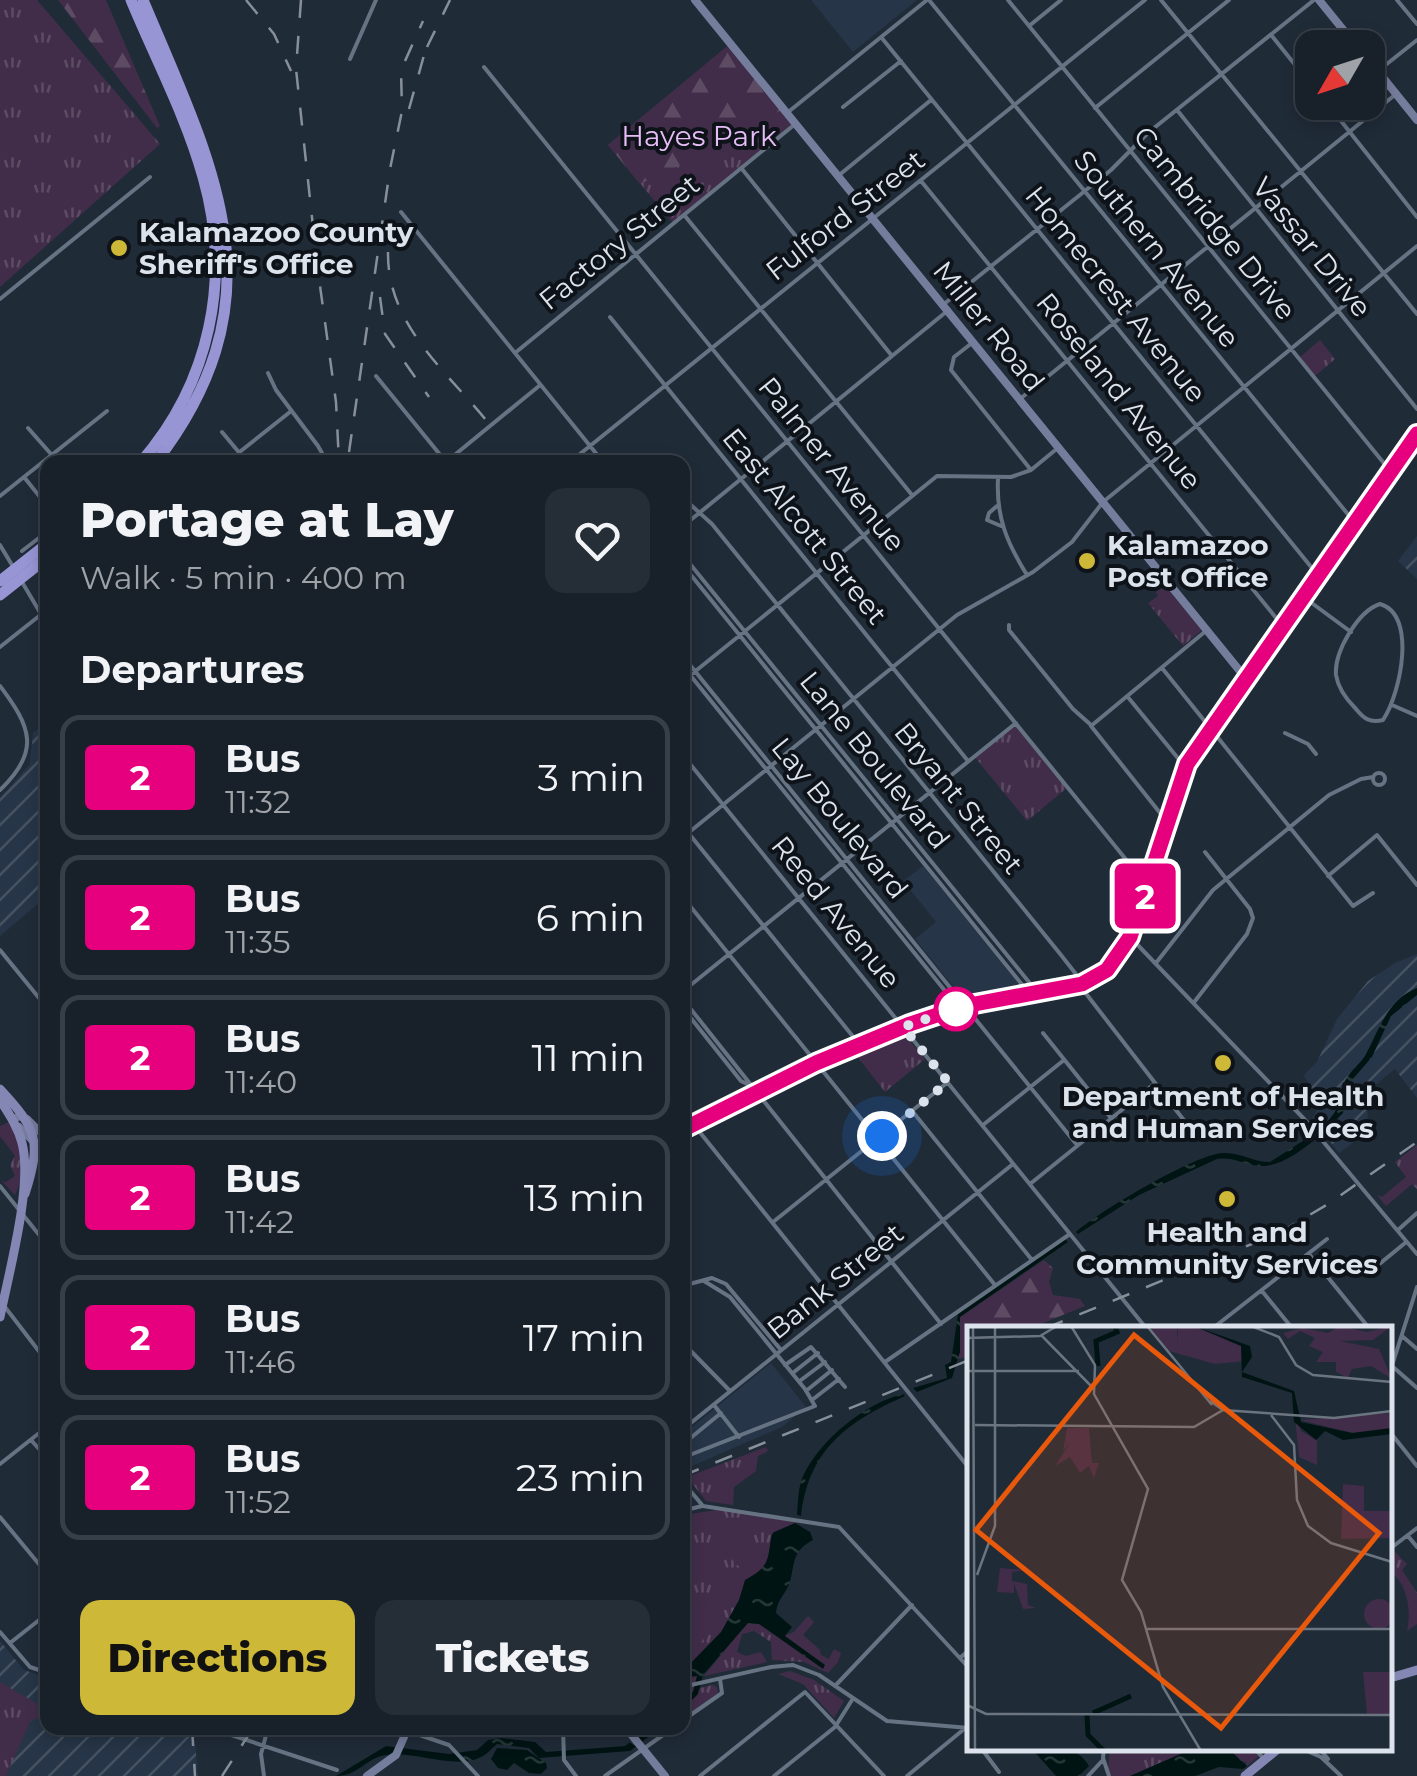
<!DOCTYPE html>
<html lang="en">
<head>
<meta charset="utf-8">
<style>
	body { margin:0; font-family:Montserrat,sans-serif; background:#252d36; color:#f1f3f6; height:100vh; display:flex; flex-direction:column; font-size:38px; white-space:nowrap }
	* { box-sizing:border-box; margin:0 }
	p { font-size:32px; color:#9fa3a8 }
	.icon { flex:none; width:55px; height:55px; fill:none; stroke:currentColor; stroke-width:2; stroke-linecap:round; stroke-linejoin:round }
	.map { position:relative; flex:1; overflow:hidden }
	.sheet { position:absolute; left:40px; top:455px; width:650px; height:1280px; display:flex; flex-direction:column; background:#18202a; border-radius:20px; box-shadow:0 5px 15px #0003,0 0 0 2px #363e47 }
	.sheet>* { flex:none }
	.badge { padding:0 20px; border-radius:8px; font-size:35px; line-height:65px }
	.needle { width:65px; rotate:231deg }
	.fabs { position:absolute; left:1295px; top:30px; display:grid; gap:20px }
	.fabs a { display:grid; place-items:center; width:90px; height:90px; border-radius:20px; background:#18202a; box-shadow:0 5px 15px #0003,0 0 0 2px #363e47; font-size:50px }
	.you { position:absolute; width:50px; height:50px; margin:-25px; border:8px solid #fff; border-radius:50%; background:#1a73e8; box-shadow:0 0 0 15px #1a73e833 }
	.map>.badge { position:absolute; translate:-50% -50%; box-shadow:0 0 0 5px #fff }
	h2 { padding:0 40px; font-size:38px; line-height:90px }
	.round { display:grid; place-items:center; flex:none; width:105px; height:105px; border-radius:20px; background:#252d36 }
	.head { display:flex; align-items:center; justify-content:space-between; height:170px; padding:0 40px }
	h1 { font-size:48px; font-weight:800; line-height:75px }
	.button { display:flex; gap:20px; margin-top:auto; padding:20px 40px }
	.button a { flex:1; height:115px; border-radius:20px; background:#ceb838; color:#111; font-size:40px; font-weight:800; line-height:115px; text-align:center }
	.button a+a { background:#252d36; color:#f1f3f6 }
	ul { padding:0; list-style:none }
	li { display:flex; align-items:center; gap:30px; height:125px; margin:0 20px 15px; padding:0 20px; border:5px solid #363e47; border-radius:20px }
	li div { flex:1 }
	li b { display:block; font-size:38px }
	li em { font-style:normal }
	li .badge { min-width:110px; font-weight:700; text-align:center }
	.map>svg:first-child { display:block }
</style>
</head>
<body>
<div class="map">
<svg width="1417" height="1776" viewBox="0 0 1417 1776">
	<defs>
		<pattern id="industrial-furrows" width="10" height="10" patternUnits="userSpaceOnUse" patternTransform="scale(2.5)"><rect width="10" height="10" fill="#263547"/><path d="M-1 1l2-2M0 10L10 0M9 11l2-2" fill="none" stroke="#455262"/></pattern>
		<pattern id="grass-tufts" width="24" height="20" patternUnits="userSpaceOnUse" patternTransform="scale(2.5)"><rect width="24" height="20" fill="#412d49"/><path d="M3 7l-1-3M5 7V3M7 7l1-3M15 17l-1-3M17 17v-4M19 17l1-3" fill="none" stroke="#5c4b63"/></pattern>
		<pattern id="forest-firs" width="22" height="20" patternUnits="userSpaceOnUse" patternTransform="scale(2.5)"><rect width="22" height="20" fill="#412d49"/><path d="M5 1l3.5 6h-7zM16 11l3.5 6h-7z" fill="#5c4b63"/></pattern>
		<pattern id="water-ripples" width="26" height="14" patternUnits="userSpaceOnUse" patternTransform="scale(2.5)"><rect width="26" height="14" fill="#001413"/><path d="M2 4q2-2 4 0t4 0M15 11q2-2 4 0t4 0" fill="none" stroke="#253636"/></pattern>
	</defs>
	<rect width="100%" height="100%" fill="#202b38"/>
	<path fill="#263547" d="M811 0H917L853 52Z
		M923 866 1022 988 1021 991 965 1001 915 939 936 922 903 881Z
		M771 1363 806 1407 782 1427 683 1470V1434Z"/>
	<path fill="url(#industrial-furrows)" d="M1417 536V579L1398 561Z
		M47 721V896L0 936V798L30 764 33 733Z
		M1417 954V1098L1395 1069 1370 1089 1367 1100 1368 1132 1339 1153 1312 1119 1320 1105 1304 1075 1317 1062 1337 1019 1368 981 1395 963Z
		M0 1641 24 1670 47 1678 48 1728H187L194 1730 198 1776H0Z"/>
	<path fill="url(#grass-tufts)" d="M0 0H37L160 144 0 287Z
		M730 44 796 124 673 223 608 145Z
		M1320 340 1335 359 1315 376 1300 357Z
		M1165 585 1202 630 1183 646 1148 603 1158 596 1156 592Z
		M1016 723 1068 787 1027 821 974 756Z
		M903 1033 925 1059 885 1092 853 1051Z
		M9 1122C21 1143 26 1174 15 1195L2 1181 6 1182 15 1176 10 1165 15 1156 0 1136V1126Z
		M1417 1145V1189L1412 1184 1386 1206 1377 1195 1382 1197 1406 1177 1395 1162Z
		M766 1447 768 1451 758 1456 756 1471 734 1487 733 1505 706 1501 687 1477Z
		M723 1509 795 1521 796 1524 698 1675 693 1692 683 1700V1515Z
		M1390 1547 1407 1564 1402 1570 1417 1593V1624L1407 1631C1412 1609 1407 1584 1390 1571L1392 1567Z
		M808 1616 814 1622 803 1635 820 1650 821 1655 829 1659 834 1649 841 1653 838 1662 828 1673 804 1662 772 1660 771 1642 754 1631 742 1634 737 1652 746 1656 761 1652 767 1662 704 1676 747 1623 759 1624 823 1668 824 1664 784 1636 794 1632Z
		M790 1671 814 1680 844 1701 834 1718 803 1684 778 1674Z
		M0 1682 39 1705 41 1718 31 1720 6 1776H0Z
		M713 1685 717 1687 718 1693 683 1718V1709L700 1688Z
		M1110 1749 1250 1750 1259 1756 1247 1766 1246 1762 1185 1752 1130 1776H1112L1108 1771Z"/>
	<path fill="url(#forest-firs)" d="M58 0H106L160 126 157 128Z
		M730 44 784 109 708 145 687 162 640 184 608 145Z
		M1044 1260 1053 1268 1049 1282 1053 1295 1080 1299 1085 1306 1031 1328H969V1357L956 1359 960 1317Z"/>
	<path fill="#412d49" d="M744 1531 767 1553 747 1574 726 1554V1549Z
		M694 1597 720 1620 683 1663V1610Z"/>
	<path fill="url(#water-ripples)" d="M1417 988V995L1391 1016 1372 1057 1352 1080 1343 1113 1324 1132 1320 1128C1346 1105 1333 1106 1345 1081 1350 1071 1359 1065 1365 1056 1379 1030 1387 1000 1417 988Z
		M1312 1135 1316 1139C1296 1154 1275 1172 1249 1164 1237 1161 1229 1157 1217 1159L1139 1195 1078 1234 1076 1232C1098 1212 1195 1154 1223 1153 1239 1152 1254 1162 1270 1162Z
		M1065 1239 1068 1242 960 1317V1352L952 1378 917 1392 913 1388 947 1378 945 1365 951 1362 958 1314Z
		M903 1394 905 1396C847 1422 809 1449 801 1516L797 1515C798 1503 798 1487 803 1476 820 1440 865 1403 903 1394Z
		M795 1523 810 1532 813 1540C792 1551 795 1563 790 1582 786 1594 777 1599 776 1613L792 1627 785 1636 825 1665 823 1669 759 1624 748 1623 703 1675 698 1694 683 1709V1700L693 1692 697 1676 683 1678 684 1670 721 1632 739 1600 745 1580C771 1566 767 1560 772 1533Z
		M650 1728H660L630 1751 539 1758 529 1748 497 1744C493 1747 490 1751 486 1754 461 1773 415 1750 386 1755 366 1758 358 1776 336 1776L386 1746 449 1754 477 1750 488 1740 501 1738 535 1742 546 1752 625 1746Z
		M497 1748 527 1750 546 1763 547 1768 541 1774 529 1773 514 1763 507 1770 498 1768 491 1759Z
		M1032 1749C1055 1748 1076 1744 1089 1766L1079 1776H1056Z
		M1185 1752H1232L1247 1766 1243 1769 1219 1767 1195 1776H1130Z"/>
	<g fill="none" stroke-linecap="round" stroke-linejoin="round">
		<path stroke="#667383" stroke-width="4" d="M929 0 1355 523
			M1008 0 1391 472
			M1161 0 1417 314
			M1397 0 1417 24
			M1029 26 1061 0
			M1272 36 1312 86
			M881 37 1316 573
			M350 59 376 0
			M484 67 1145 883
			M1378 71 1417 40
			M1326 102 1417 217
			M843 107 901 61
			M1095 108 1229 0
			M1177 110 1417 409
			M787 113 927 0
			M742 169 892 356
			M838 176 931 100
			M921 181 1281 624
			M401 212 603 462
			M685 216 912 495
			M0 299 150 177
			M944 304 1111 170 1149 132 1314 0
			M610 317 968 761
			M972 343 954 357 951 370 1031 470
			M515 353 794 125
			M268 373 276 390 318 446 322 453 320 462
			M376 376 446 462
			M1020 399 1396 94
			M28 428 58 462
			M222 432 247 462
			M227 462 290 412
			M446 462 539 386
			M570 462 1145 0
			M24 477 48 507
			M998 479C996 517 1007 543 1027 575
			M0 496 107 411
			M682 497 712 524 1061 955 1079 978 1084 991 1193 1132
			M997 506 989 513 987 520 1001 526
			M682 527 946 312
			M0 545 12 565
			M22 551 48 531
			M682 554 1037 992
			M682 564 1028 992
			M22 582 48 626
			M1305 598 1351 632
			M1380 604C1417 614 1401 693 1383 720 1370 723 1364 719 1356 709 1347 700 1338 688 1336 675 1334 652 1358 611 1380 604Z
			M1009 625V630L1073 709 1091 725
			M0 647 48 609
			M682 655 1077 1145
			M682 665 954 1002 960 1004
			M1162 668 1353 906 1373 893
			M682 682 937 476 1011 477 1031 470 1059 447
			M0 686C31 727 41 751 0 790
			M1127 696 1186 768
			M1392 705 1417 716
			M1285 733 1308 744 1316 754
			M682 754 1146 1328
			M1373 779a6 6 0 1 1 12 0a6 6 0 1 1-12 0Z
			M1168 823 1091 726 1207 630
			M682 825 859 1044
			M682 838 957 615 1033 572 1072 542 1103 502 1417 246
			M1328 876 1377 835 1417 885
			M682 896 995 1285
			M1132 939 1306 1121 1417 1254
			M0 950 48 1009
			M1156 963 1213 890 1329 795 1361 779 1373 777
			M682 992 1016 723
			M682 998 941 1324
			M1195 1001 1247 934 1253 918 1250 909 1205 852
			M682 1007 741 1081 749 1085
			M1043 1033 1111 1118
			M682 1110 969 1468
			M913 1112 1032 1260
			M983 1125 1064 1060
			M1030 1184 1154 1084
			M0 1186 48 1246
			M773 1222 948 1082
			M1398 1230 1417 1213
			M1309 1254 1369 1328
			M1366 1275 1405 1243
			M682 1286 712 1278 726 1284 781 1350
			M1262 1291 1292 1328
			M5 1307 48 1363
			M1213 1328 1327 1239
			M1402 1336 1417 1349
			M682 1342 730 1391
			M885 1362 1070 1234
			M785 1365 811 1347 845 1387
			M1392 1366 1417 1388
			M794 1372 818 1353
			M1390 1372 1417 1287
			M801 1380 825 1362
			M806 1391 832 1370
			M812 1400 839 1379
			M714 1405 739 1437
			M682 1430 1013 1164
			M1390 1432 1417 1466
			M31 1440 48 1459
			M682 1445 721 1413
			M682 1458 815 1406 805 1389 730 1297 704 1281
			M0 1464 48 1426
			M682 1481 703 1506 839 1527 969 1668
			M682 1511 702 1506
			M0 1517 48 1575
			M1408 1536 1417 1547
			M1391 1548 1417 1528
			M0 1632 30 1667 48 1673
			M10 1643 48 1613
			M960 1658 969 1650
			M835 1686 912 1605
			M682 1687 771 1667 793 1665 819 1675 887 1721 969 1728
			M682 1721 722 1693 720 1679
			M210 1728 337 1770
			M399 1728 449 1745 478 1776
			M563 1728 564 1760 576 1776
			M123 1735 125 1728
			M981 1748 999 1772
			M1104 1748 1103 1758 1109 1776
			M1254 1748 1264 1759
			M1300 1748 1321 1757 1341 1776
			M1319 1748 1328 1759
			M264 1776 261 1754 268 1728
			M605 1776 673 1728
			M700 1776 805 1692 884 1776
			M774 1776 835 1727 852 1700
			M907 1776 969 1725
			M1088 1776 1102 1761"/>
		<path stroke="#757d9c" stroke-width="8" d="M695 0 1248 681
			M1319 0 1358 48
			M1368 59 1417 120
			M13 1120 19 1116 27 1119 48 1140
			M19 1127 36 1144 48 1149
			M682 1130 816 1063 903 1027 964 1006 1081 984 1107 970 1130 937 1187 764 1417 434
			M626 1728 665 1776
			M367 1776 396 1755 408 1728"/>
		<path stroke="#8487b4" stroke-width="9" d="M0 1089C37 1129 42 1141 25 1194
			M0 1100C9 1114 18 1127 22 1143 33 1185 9 1272 0 1317
			M1390 1678 1417 1670
			M1245 1776 1279 1748"/>
		<path stroke="#9895d5" stroke-width="11" d="M131 0C155 58 186 116 203 177 232 278 210 383 141 462
			M143 0C214 169 284 295 156 462
			M0 581 48 543
			M0 595 48 557"/>
		<path stroke="#868f9a" stroke-width="2.5" stroke-dasharray="18 18" stroke-linecap="butt" d="M246 0 274 34 291 71
			M301 0 296 69 317 264 336 402 339 462
			M427 47 450 0
			M409 109 426 48
			M388 252C387 323 443 368 486 420
			M380 297 385 334 429 397
			M349 452 390 169 402 111 401 70 423 21
			M1046 1328 1279 1233 1328 1204 1417 1142
			M682 1476 969 1360
			M192 1728 195 1776
			M222 1776 253 1728"/>
	</g>
	<g fill="none" stroke-linecap="round" stroke-linejoin="round">
		<g stroke="#fff" stroke-width="22">
			<path id="line" d="M682 1130 816 1063 910 1024 964 1006 1082 984 1107 970 1130 937 1187 764 1417 434"/>
		</g>
		<use href="#line" stroke="#e6007e" stroke-width="15"/>
		<path stroke="#dce3ec" stroke-width="10" stroke-dasharray="0 18" d="M882 1136 948 1082 903 1027 964 1006 955 1002 956 1009"/>
	</g>
	<g fill="#ceb838" stroke="#0e1319" stroke-width="4">
		<circle cx="119" cy="248" r="10"/>
		<circle cx="1087" cy="561" r="10"/>
		<circle cx="1223" cy="1063" r="10"/>
		<circle cx="1227" cy="1199" r="10"/>
	</g>
	<circle fill="#fff" stroke="#e6007e" stroke-width="5" cx="956" cy="1009" r="20"/>
	<g text-anchor="middle" stroke-width="8" stroke-linejoin="round" paint-order="stroke">
		<g font-size="28" fill="#e6bdf6" stroke="#0e1319">
			<text x="699" y="146">Hayes Park</text>
		</g>
		<g font-size="28" fill="#dce3ec" stroke="#0e1319">
			<text transform="translate(845 215) rotate(-38)" y="10">Fulford Street</text>
			<text transform="translate(1215 223) rotate(51)" y="10">Cambridge Drive</text>
			<text transform="translate(619 242) rotate(-39)" y="10">Factory Street</text>
			<text transform="translate(1312 247) rotate(51)" y="10">Vassar Drive</text>
			<text transform="translate(1157 249) rotate(51)" y="10">Southern Avenue</text>
			<text transform="translate(1116 294) rotate(51)" y="10">Homecrest Avenue</text>
			<text transform="translate(989 326) rotate(51)" y="10">Miller Road</text>
			<text transform="translate(1119 391) rotate(51)" y="10">Roseland Avenue</text>
			<text transform="translate(832 464) rotate(51)" y="10">Palmer Avenue</text>
			<text transform="translate(805 526) rotate(51)" y="10">East Alcott Street</text>
			<text transform="translate(875 760) rotate(51)" y="10">Lane Boulevard</text>
			<text transform="translate(959 798) rotate(51)" y="10">Bryant Street</text>
			<text transform="translate(840 818) rotate(51)" y="10">Lay Boulevard</text>
			<text transform="translate(836 912) rotate(51)" y="10">Reed Avenue</text>
			<text transform="translate(835 1281) rotate(-39)" y="10">Bank Street</text>
		</g>
		<g font-size="28" font-weight="bold" fill="#dce3ec" stroke="#0e1319" text-anchor="start">
			<text x="139" y="242">Kalamazoo County<tspan x="139" dy="32">Sheriff's Office</tspan></text>
			<text x="1107" y="555">Kalamazoo<tspan x="1107" dy="32">Post Office</tspan></text>
			<text x="1223" y="1106" text-anchor="middle">Department of Health<tspan x="1223" dy="32">and Human Services</tspan></text>
			<text x="1227" y="1242" text-anchor="middle">Health and<tspan x="1227" dy="32">Community Services</tspan></text>
		</g>
	</g>
	<g transform="translate(967 1326)">
		<rect width="425" height="425" fill="#202b38"/>
		<path d="M181 0H210V20L211 0 229 1 274 20 278 35 248 38 202 25ZM100 102H122L125 137H132L127 152 122 140 113 147 103 131 88 140 103 117 96 125ZM376 158 397 160V185H425V212L374 213ZM396 346H425V388H400Z" fill="#412d49"/>
		<path d="M373 0 400 6 425 0 406 14 373 15 412 23 425 53 404 40 385 43 381 52 369 46V36H349L356 26 342 20 348 12 333 5 321 13 316 7 336 2 361 7ZM425 87V102L386 107 333 94ZM328 91 334 105 350 114V139L332 131ZM33 242 58 244 45 246V255L60 258 61 279 69 282 56 283 47 257V267L30 266ZM397 288a15 15 0 1 1 30 0a15 15 0 1 1-30 0Z" fill="#412d49"/>
		<path d="M227 0 283 20 285 31 275 46 327 65 334 96 385 107 425 102V108L376 114 358 105 349 114 327 96 325 67 275 51 274 20Z" fill="#001413"/>
		<path fill="none" stroke="#001413" stroke-width="5" d="M131 40 129 15 150 6 148 0M126 387 164 370M120 389 121 409 137 425"/>
		<path fill="none" stroke="#6b7580" stroke-width="2.5" d="M6 0 8 425M104 0 128 39 127 68 181 163 155 254 174 286 196 361 234 425M180 0 245 79M284 0 312 11 329 39 346 49 425 56M75 10 126 62M0 12 73 10 90 0M0 45H112M243 75 256 84 367 92 425 85M304 89 327 119 330 174 341 200 364 217 425 236M8 99 227 101 256 84M10 249 28 200V0M179 303H425M0 379 19 388 425 389"/>
		<path fill="#e8590c" fill-opacity="0.15" stroke="#e8590c" stroke-width="5" d="M167 9 412 207 254 402 9 204Z"/>
		<rect width="425" height="425" fill="none" stroke="#dce3ec" stroke-width="5"/>
	</g>
</svg>
<div class="fabs">
<a><svg class="needle" viewBox="-14 -14 28 28"><path d="M0-13l5 13h-10z" fill="#e53935"/><path d="M0 13l5-13h-10z" fill="#9fa3a8"/></svg></a>
</div>
<div class="you" style="left:882px;top:1136px"></div>
<b class="badge" style="left:1145px;top:896px;background:#e6007e;color:#fff">2</b>
<section class="sheet">
<div class="head"><div><h1>Portage at Lay</h1><p>Walk · 5 min · 400 m</p></div><a class="round"><svg class="icon" aria-label="heart" viewBox="0 0 24 24"><path d="M12 20l-8-8c-3-5 5-10 8-4 3-6 11-1 8 4z"/></svg></a></div>
<h2>Departures</h2>
<ul>
<li><span class="badge" style="background:#e6007e;color:#fff">2</span><div><b>Bus</b><p>11:32</p></div><em>3 min</em></li>
<li><span class="badge" style="background:#e6007e;color:#fff">2</span><div><b>Bus</b><p>11:35</p></div><em>6 min</em></li>
<li><span class="badge" style="background:#e6007e;color:#fff">2</span><div><b>Bus</b><p>11:40</p></div><em>11 min</em></li>
<li><span class="badge" style="background:#e6007e;color:#fff">2</span><div><b>Bus</b><p>11:42</p></div><em>13 min</em></li>
<li><span class="badge" style="background:#e6007e;color:#fff">2</span><div><b>Bus</b><p>11:46</p></div><em>17 min</em></li>
<li><span class="badge" style="background:#e6007e;color:#fff">2</span><div><b>Bus</b><p>11:52</p></div><em>23 min</em></li>
</ul>
<div class="button"><a>Directions</a><a>Tickets</a></div>
</section>
</div>
</body>
</html>
